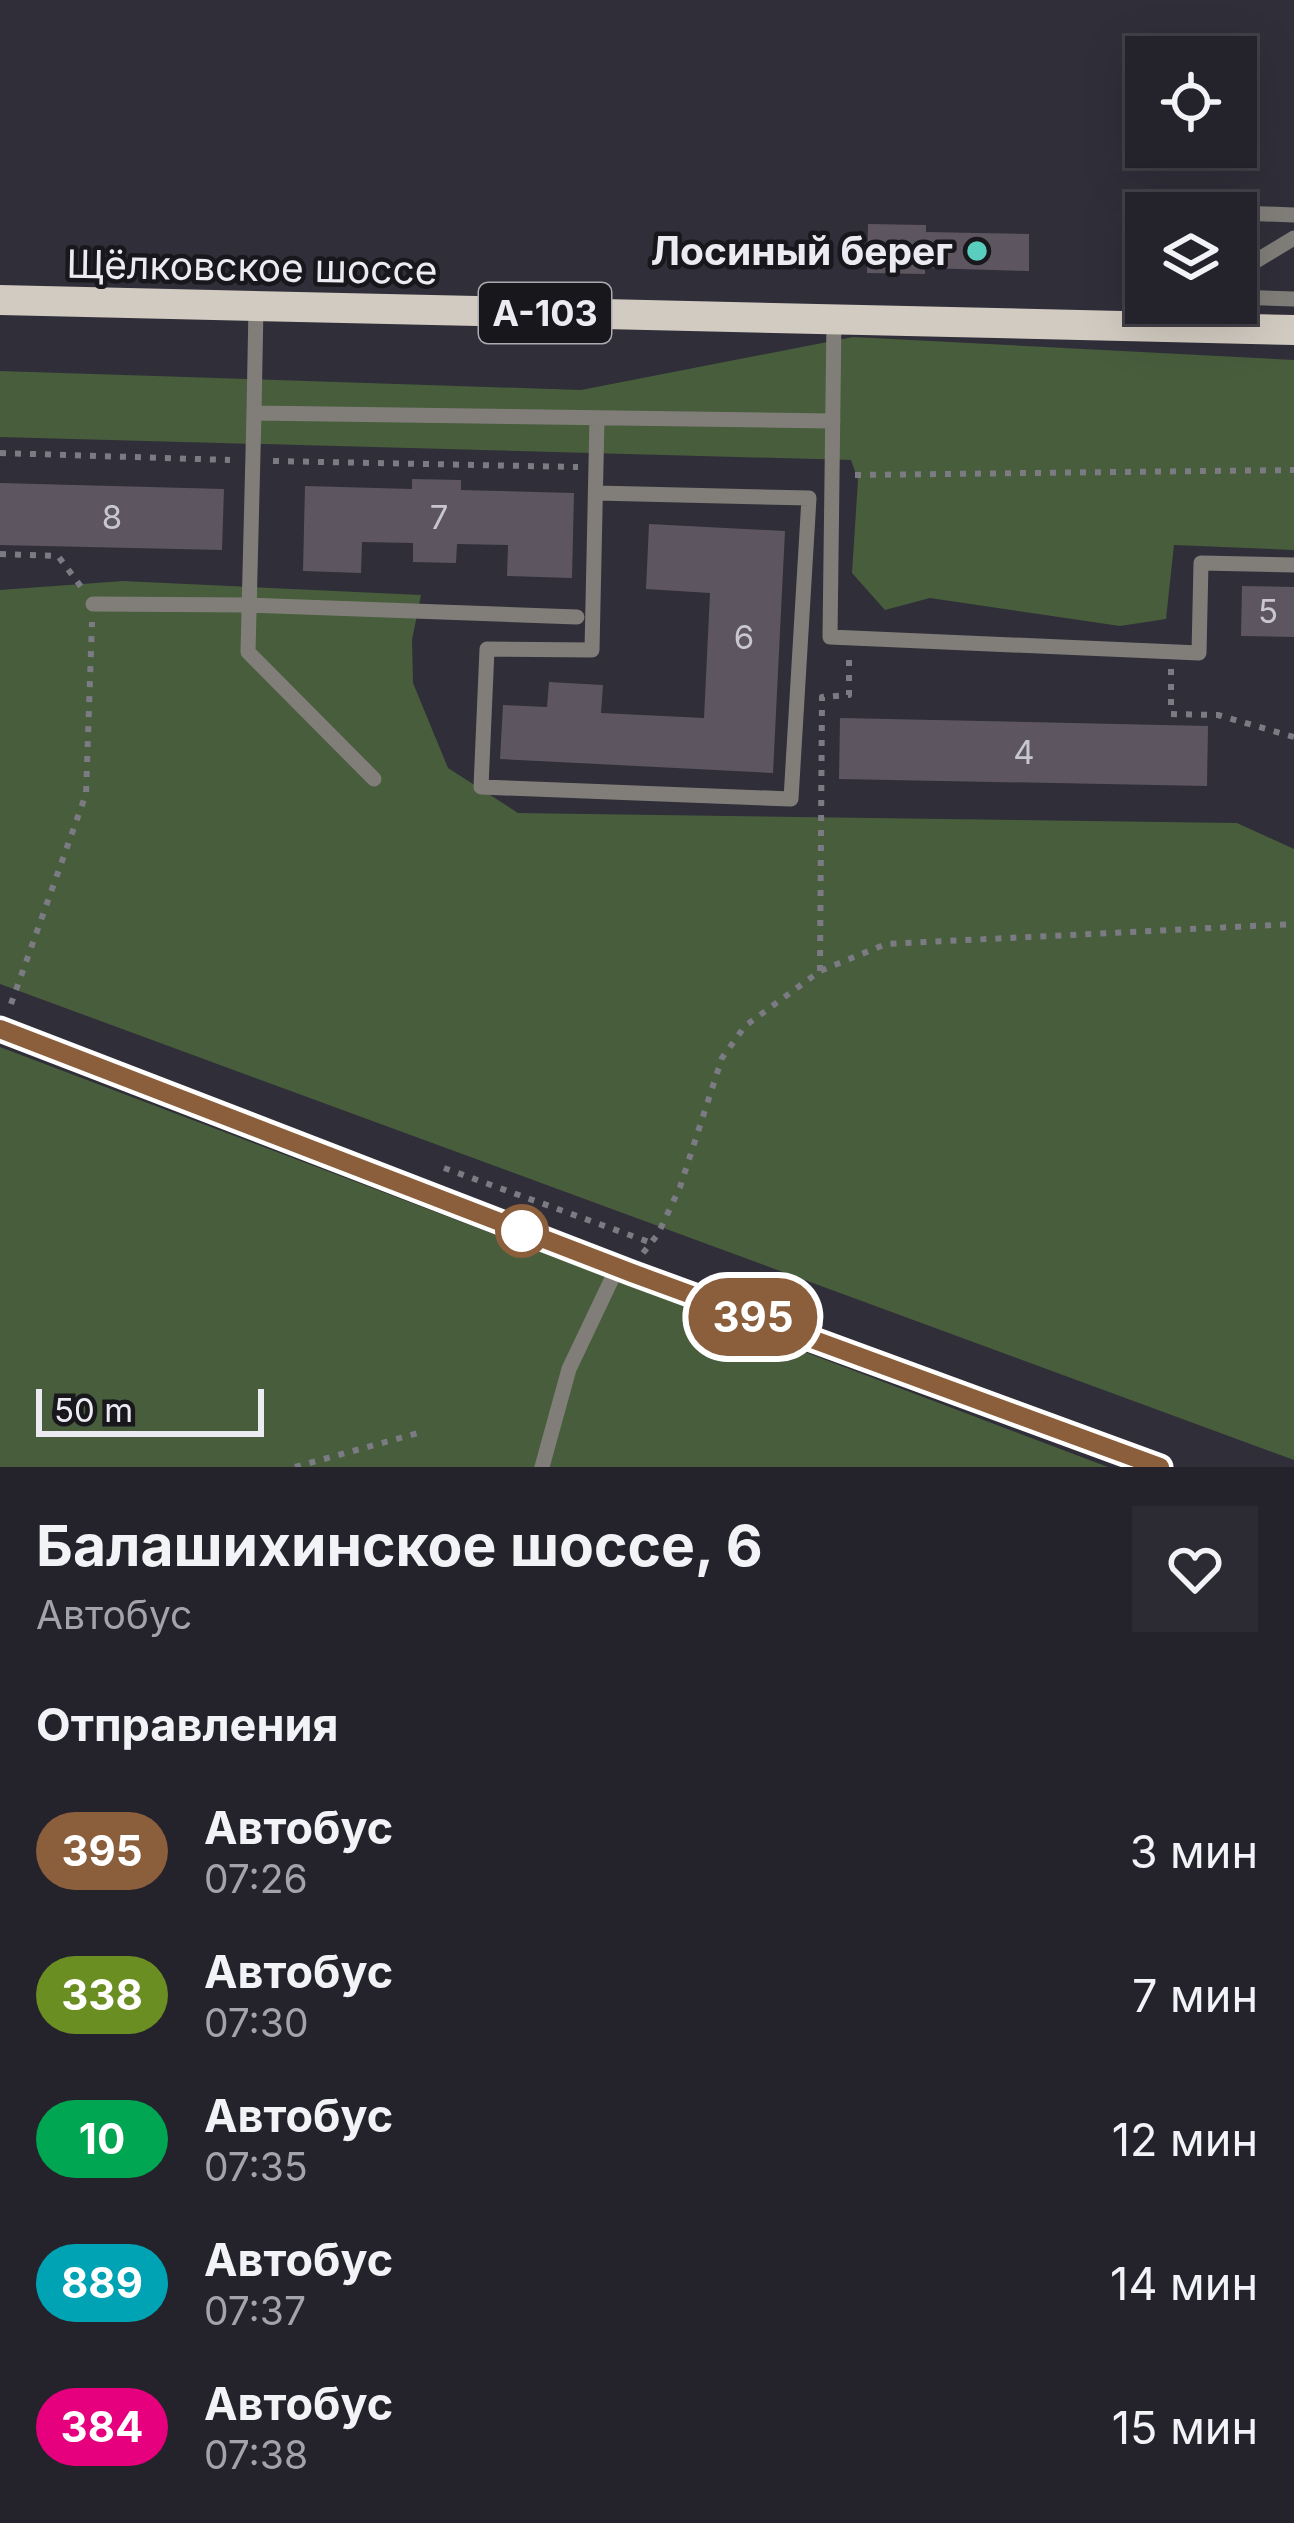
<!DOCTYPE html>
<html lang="ru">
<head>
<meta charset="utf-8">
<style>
	body { margin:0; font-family:Inter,sans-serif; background:#2c2a33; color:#f1f3f6; height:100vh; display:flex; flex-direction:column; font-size:45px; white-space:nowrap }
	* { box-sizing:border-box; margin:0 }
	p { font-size:39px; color:#a3a4a9 }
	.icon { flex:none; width:66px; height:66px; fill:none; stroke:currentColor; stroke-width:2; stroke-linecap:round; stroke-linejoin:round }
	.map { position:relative; height:1467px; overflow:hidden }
	.side { display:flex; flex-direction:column; background:#24222b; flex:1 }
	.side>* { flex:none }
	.badge { padding:0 24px; border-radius:39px; font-size:42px; line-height:78px }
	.fabs { position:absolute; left:1125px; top:36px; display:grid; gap:24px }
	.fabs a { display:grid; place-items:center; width:132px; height:132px; border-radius:0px; background:#24222b; box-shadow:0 12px 48px #0002,0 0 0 3px #413f47; font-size:60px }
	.scale { position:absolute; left:36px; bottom:30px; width:228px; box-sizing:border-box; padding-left:12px; border:6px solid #ecebf2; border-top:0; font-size:33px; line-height:42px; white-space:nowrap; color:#ecebf2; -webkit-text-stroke:9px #18171c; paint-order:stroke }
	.map>.badge { position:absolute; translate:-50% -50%; box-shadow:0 0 0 6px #fff }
	h2 { padding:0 36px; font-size:45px; line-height:108px }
	.round { display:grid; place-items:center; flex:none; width:126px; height:126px; border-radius:0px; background:#2c2a33 }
	.head { display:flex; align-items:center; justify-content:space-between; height:204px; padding:0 36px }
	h1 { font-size:57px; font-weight:700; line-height:90px }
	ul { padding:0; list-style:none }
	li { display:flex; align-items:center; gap:36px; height:144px; padding:0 36px }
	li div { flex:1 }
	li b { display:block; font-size:45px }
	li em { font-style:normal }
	li .badge { min-width:132px; font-weight:700; text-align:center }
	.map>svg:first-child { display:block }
</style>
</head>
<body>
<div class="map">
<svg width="1294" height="1467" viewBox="0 0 1294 1467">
	<rect width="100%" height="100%" fill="#302e39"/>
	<path fill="#475d3c" d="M853 337 1294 360V550L1174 545 1166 619 1120 626 930 598 885 610 852 573 858 480 851 460 0 437V371L581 390Z
		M123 581 421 595 412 640 413 683 448 768 518 813 1237 823 1294 849V1460L0 984V590Z
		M0 1047 1108 1467H0Z"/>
	<path fill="#5d5660" d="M868 224 926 225V232L1029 234V271L925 268V274L867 273Z
		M412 479 461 480V490L574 493 572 578 507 576 508 545 457 544 456 563 413 562V543L362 542 361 573 303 571 305 486 412 489Z
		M0 483 224 489 222 550 0 545Z
		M649 524 785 531 773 773 500 759 503 705 547 707 549 682 603 685 601 713 704 718 710 593 646 589Z
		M1242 586 1294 587V637L1241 636Z
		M840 718 1208 726 1207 786 839 779Z"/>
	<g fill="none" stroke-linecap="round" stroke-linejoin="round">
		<path stroke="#7c7b84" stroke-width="6" stroke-dasharray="6 9" stroke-linecap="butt" d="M0 453 230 460
			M273 461 578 467
			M855 475 1294 470
			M0 554 58 556 82 588
			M1171 669V714L1218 715 1294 737
			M820 971 822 697 849 695V659
			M11 1004 86 794 92 622
			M444 1168 649 1242
			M643 1253 658 1234 680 1187 722 1058 745 1026 820 971 886 944 1294 924
			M295 1467 418 1433"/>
		<path stroke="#817e79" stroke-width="15" d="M1166 210 1294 215
			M1236 273 1294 238
			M1236 297 1294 299
			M256 306 254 413 833 421
			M1130 316 1173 303
			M834 319 830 637 1199 653 1201 563 1294 565
			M254 413 248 652 374 779
			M596 493 809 498 791 799 481 787 487 649 592 650 597 418
			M93 604 249 605 577 617
			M542 1467 569 1369 617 1268"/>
		<path stroke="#aea9a2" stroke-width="24" d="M0 1029 632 1273 1160 1467"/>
		<path stroke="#d2cbc1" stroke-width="30" d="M0 300 1294 330"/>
	</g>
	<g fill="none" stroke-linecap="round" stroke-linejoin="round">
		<g stroke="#fff" stroke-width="27">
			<path id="line" d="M0 1029 632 1273 1160 1467"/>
		</g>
		<use href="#line" stroke="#8b5e3c" stroke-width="18"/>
	</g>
	<circle fill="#59cebf" stroke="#18171c" stroke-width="4.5" cx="977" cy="251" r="12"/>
	<circle fill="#fff" stroke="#8b5e3c" stroke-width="6" cx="522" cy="1231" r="24"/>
	<g text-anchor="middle" stroke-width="9" stroke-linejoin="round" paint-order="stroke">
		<g font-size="33" fill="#c8c6ce">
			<text x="112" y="529">8</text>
			<text x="439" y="529">7</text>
			<text x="1268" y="623">5</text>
			<text x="744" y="649">6</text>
			<text x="1024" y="764">4</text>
		</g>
		<rect fill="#18171c" stroke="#acabb2" stroke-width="3" x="479" y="283" width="132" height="60" rx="9"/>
		<g font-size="36" font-weight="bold" fill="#ecebf2">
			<text x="545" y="326">А-103</text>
		</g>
		<g font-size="39" font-weight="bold" fill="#ecebf2" stroke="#18171c" text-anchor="end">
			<text x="953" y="265">Лосиный берег</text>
		</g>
		<g font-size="39" fill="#ecebf2" stroke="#18171c">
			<text transform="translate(252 267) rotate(1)" y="14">Щёлковское шоссе</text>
		</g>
	</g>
</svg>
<div class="fabs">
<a><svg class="icon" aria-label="locate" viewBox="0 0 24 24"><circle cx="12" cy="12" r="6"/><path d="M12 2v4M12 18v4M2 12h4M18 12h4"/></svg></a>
<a><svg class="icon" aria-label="layers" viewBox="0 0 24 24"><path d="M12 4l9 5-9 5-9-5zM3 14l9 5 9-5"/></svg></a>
</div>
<div class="scale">50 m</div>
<b class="badge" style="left:753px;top:1317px;background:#8b5e3c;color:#fff">395</b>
</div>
<section class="side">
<div class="head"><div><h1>Балашихинское шоссе, 6</h1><p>Автобус</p></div><a class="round"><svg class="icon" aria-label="heart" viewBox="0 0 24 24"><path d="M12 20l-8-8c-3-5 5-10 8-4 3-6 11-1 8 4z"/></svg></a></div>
<h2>Отправления</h2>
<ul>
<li><span class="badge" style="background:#8b5e3c;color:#fff">395</span><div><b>Автобус</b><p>07:26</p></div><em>3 мин</em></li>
<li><span class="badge" style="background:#6b8e23;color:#fff">338</span><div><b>Автобус</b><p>07:30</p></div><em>7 мин</em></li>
<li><span class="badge" style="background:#00a651;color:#fff">10</span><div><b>Автобус</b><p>07:35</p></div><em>12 мин</em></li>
<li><span class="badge" style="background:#00a3b4;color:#fff">889</span><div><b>Автобус</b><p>07:37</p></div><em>14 мин</em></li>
<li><span class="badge" style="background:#e6007e;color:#fff">384</span><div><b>Автобус</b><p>07:38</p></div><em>15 мин</em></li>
</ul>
</section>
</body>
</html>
